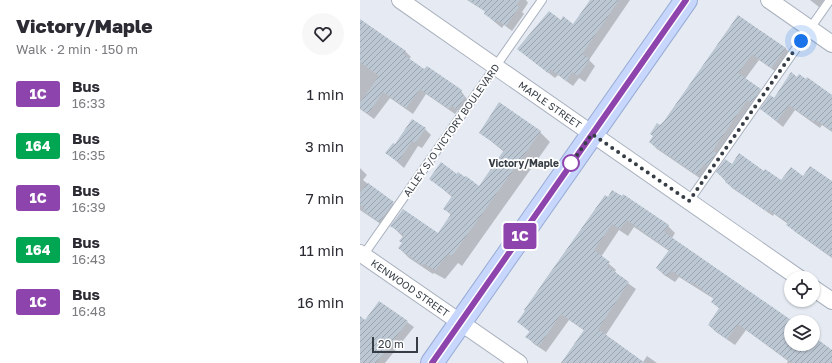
<!DOCTYPE html>
<html lang="en">
<head>
<meta charset="utf-8">
<style>
	body { margin:0; font-family:"Golos Text",sans-serif; background:#f7f7f7; color:#2b2b33; height:100vh; display:flex; flex-direction:column; font-size:15px; white-space:nowrap }
	* { box-sizing:border-box; margin:0 }
	p { font-size:13px; color:#7c7c81 }
	.icon { flex:none; width:22px; height:22px; fill:none; stroke:currentColor; stroke-width:2; stroke-linecap:round; stroke-linejoin:round }
	.map { position:relative; flex:1; overflow:hidden }
	.panel { display:flex; flex-direction:column; background:#fff; width:360px }
	.panel>* { flex:none }
	.badge { padding:0 8px; border-radius:3px; font-size:14px; line-height:26px }
	.controls { position:absolute; left:424px; top:271px; display:grid; gap:8px }
	.controls a { display:grid; place-items:center; width:36px; height:36px; border-radius:50%; background:#fff; box-shadow:0 1px 3px #0004; font-size:20px }
	.scale { position:absolute; left:12px; bottom:10px; width:46px; box-sizing:border-box; padding-left:4px; border:2px solid #363d45; border-top:0; font-size:11px; line-height:14px; white-space:nowrap; color:#363d45; -webkit-text-stroke:3px #fff; paint-order:stroke }
	.you { position:absolute; width:20px; height:20px; margin:-10px; border:3px solid #fff; border-radius:50%; background:#1a73e8; box-shadow:0 0 0 6px #1a73e833 }
	.map>.badge { position:absolute; translate:-50% -50%; box-shadow:0 0 0 2px #fff }
	.round { display:grid; place-items:center; flex:none; width:42px; height:42px; border-radius:21px; background:#f7f7f7 }
	.summary { display:flex; align-items:center; justify-content:space-between; height:68px; padding:0 16px }
	h1 { font-size:19px; font-weight:800; line-height:30px }
	ul { padding:0; list-style:none }
	li { display:flex; align-items:center; gap:12px; height:52px; padding:0 16px }
	li div { flex:1 }
	li b { display:block; font-size:15px }
	li em { font-style:normal }
	li .badge { min-width:44px; font-weight:700; text-align:center }
	main { display:flex; flex:1; min-height:0 }
	.map>svg:first-child { display:block }
</style>
</head>
<body>
<main>
<section class="panel">
<div class="summary"><div><h1>Victory/Maple</h1><p>Walk · 2 min · 150 m</p></div><a class="round"><svg class="icon" aria-label="heart" viewBox="0 0 24 24"><path d="M12 20l-8-8c-3-5 5-10 8-4 3-6 11-1 8 4z"/></svg></a></div>
<ul>
<li><span class="badge" style="background:#8e44ad;color:#fff">1C</span><div><b>Bus</b><p>16:33</p></div><em>1 min</em></li>
<li><span class="badge" style="background:#00a651;color:#fff">164</span><div><b>Bus</b><p>16:35</p></div><em>3 min</em></li>
<li><span class="badge" style="background:#8e44ad;color:#fff">1C</span><div><b>Bus</b><p>16:39</p></div><em>7 min</em></li>
<li><span class="badge" style="background:#00a651;color:#fff">164</span><div><b>Bus</b><p>16:43</p></div><em>11 min</em></li>
<li><span class="badge" style="background:#8e44ad;color:#fff">1C</span><div><b>Bus</b><p>16:48</p></div><em>16 min</em></li>
</ul>
</section>
<div class="map">
<svg width="472" height="363" viewBox="0 0 472 363">
	<defs>
		<pattern id="building-hatch" width="6" height="6" patternUnits="userSpaceOnUse"><rect width="6" height="6" fill="#bcc7d4"/><path d="M-1 1l2-2M0 6l6-6M5 7l2-2" fill="none" stroke="#9aa3ae"/></pattern>
	</defs>
	<rect width="100%" height="100%" fill="#e6ebf3"/>
	<path fill="#0003" d="M107 0H166L168 3 162 12 164 14 152 31 144 25 142 28 131 19 126 12Z
		M229 0H270L229 60 235 66 225 82 219 78 213 86 198 75 195 78 158 49 201 21 213 25 231 1Z
		M450 0H464L459 7Z
		M378 17 425 48 432 55 419 74 399 60 385 79 407 97 344 181 297 149 290 142Z
		M0 21 45 51 51 57 49 59 65 70 67 67 101 91 110 103 103 114 98 110 95 114 66 94 53 114 30 98 14 119 0 109Z
		M437 78 472 95V132L462 125 460 128 435 110 423 127 401 109Z
		M65 129 71 135 62 148 58 146 44 168 27 153 35 145Z
		M120 132H180L190 142 102 266 98 263 85 279 74 273 73 274 49 258 39 248 43 243V237L32 226 78 235 91 215 85 209 92 197 71 179 97 175 119 187 144 152Z
		M372 165 404 173 421 181 444 177 472 186V258L434 231 428 224 414 214 413 216 372 188 357 172Z
		M0 168 7 175 3 180 39 209 25 227 0 210Z
		M264 195 308 226 315 233 312 238 432 322 431 344H453V337L472 350V363H427L428 361 386 330 375 345 356 332 349 325 360 309 352 302 354 299 319 277 315 282 304 275 297 268 309 251 274 227 268 236 259 230 241 257 256 270 254 273 276 289 245 336 283 362 287 356 297 363H205L225 331 209 320 186 352 174 344 167 337 170 332 158 322 185 280 222 228 248 198H262Z
		M19 302 54 327 25 363H0V320L6 321Z"/>
	<path fill="url(#building-hatch)" d="M108 0H160L156 5 159 7 146 26 137 20 136 22 124 14 125 11Z
		M230 0H259L222 54 230 59 218 76 212 72 206 81 191 69 188 73 157 49 189 11 201 20 203 16 213 24Z
		M378 15 426 48 411 68 392 54 378 73 401 89 391 103 387 100 353 150 356 153 347 166 344 164 337 175 289 142 293 136 290 134 297 123 300 125 304 121Z
		M0 19 46 51 43 54 64 69 67 66 102 90 100 93 105 97 97 109 91 105 89 109 60 89 46 108 23 92 8 114 0 108V103L19 76 0 62Z
		M431 72 437 77 439 74 446 79 447 77 472 95V131L456 120 454 122 429 105 417 121 400 109 410 95 414 98Z
		M139 102 181 131 92 256 88 254 75 270 64 264 62 265 38 248 42 243 39 241 44 235 30 226 43 209 78 233 91 214 83 209 92 196 69 179 81 162 97 174 98 172 105 177 106 176 119 186 144 150 119 133Z
		M52 119 66 128 55 143 52 141 38 162 25 153 33 143 35 144Z
		M379 153 404 171 405 169 421 180 431 167 443 176 450 166 472 181V257L426 225 428 222 408 209 406 211 365 182 366 180 356 172 365 159 372 164Z
		M8 183 34 202 19 222 3 210 5 208 0 205V193Z
		M252 190 262 196 263 194 309 225 304 232 434 322H431V344H453V336L472 350V363H432L378 324 367 339 348 325 359 308 351 302 354 298 332 282 331 284 311 270 307 276 296 268 309 250 267 220 260 229 252 224 234 250 250 262 247 266 269 282 238 329 285 363H201L224 330 201 314 179 346 165 337 170 331 157 322 165 311 164 310 245 195 248 197Z
		M19 301 48 321 16 363H0V316L5 320Z"/>
	<g fill="none" stroke-linecap="round" stroke-linejoin="round">
		<g stroke="#a9b1be" stroke-width="10">
			<path id="lane" d="M329 201 470 0
				M2 257 182 0"/>
		</g>
		<g stroke="#a9b1be" stroke-width="18">
			<g id="street">
				<path id="s1" d="M40 0 439 278"/>
				<path d="M409 0 472 44"/>
				<path id="s2" d="M0 253 159 363"/>
				<path d="M453 288 472 301"/>
			</g>
		</g>
		<g stroke="#99abd5" stroke-width="24">
			<path id="secondary" d="M72 363 326 0"/>
		</g>
		<use href="#lane" stroke="#fff" stroke-width="8"/>
		<use href="#street" stroke="#fff" stroke-width="16"/>
		<use href="#secondary" stroke="#c6d6fd" stroke-width="22"/>
	</g>
	<g fill="none" stroke-linecap="round" stroke-linejoin="round">
		<g stroke="#fff" stroke-width="9">
			<path id="line" d="M72 363 326 0"/>
		</g>
		<use href="#line" stroke="#8e44ad" stroke-width="6"/>
		<path stroke="#363d45" stroke-width="4" stroke-dasharray="0 7.2" d="M211 163 210 165 232 134 329 201 441 41"/>
	</g>
	<circle fill="#fff" stroke="#8e44ad" stroke-width="2" cx="211" cy="163" r="8"/>
	<g text-anchor="middle" stroke-width="3.5" stroke-linejoin="round" paint-order="stroke">
		<g font-size="10" fill="#363d45" stroke="#fff">
			<text dy="4" stroke="none"><textPath href="#s1" startOffset="183">MAPLE STREET</textPath></text>
			<text transform="translate(91 130) rotate(-55)" y="4">ALLEY S/O VICTORY BOULEVARD</text>
			<text dy="4" stroke="none"><textPath href="#s2" startOffset="61">KENWOOD STREET</textPath></text>
		</g>
		<g font-size="10" font-weight="bold" fill="#363d45" stroke="#fff" text-anchor="end">
			<text x="199" y="167">Victory/Maple</text>
		</g>
	</g>
</svg>
<div class="controls">
<a><svg class="icon" aria-label="locate" viewBox="0 0 24 24"><circle cx="12" cy="12" r="6"/><path d="M12 2v4M12 18v4M2 12h4M18 12h4"/></svg></a>
<a><svg class="icon" aria-label="layers" viewBox="0 0 24 24"><path d="M12 4l9 5-9 5-9-5zM3 14l9 5 9-5"/></svg></a>
</div>
<div class="scale">20 m</div>
<div class="you" style="left:441px;top:41px"></div>
<b class="badge" style="left:160px;top:236px;background:#8e44ad;color:#fff">1C</b>
</div>
</main>
</body>
</html>
